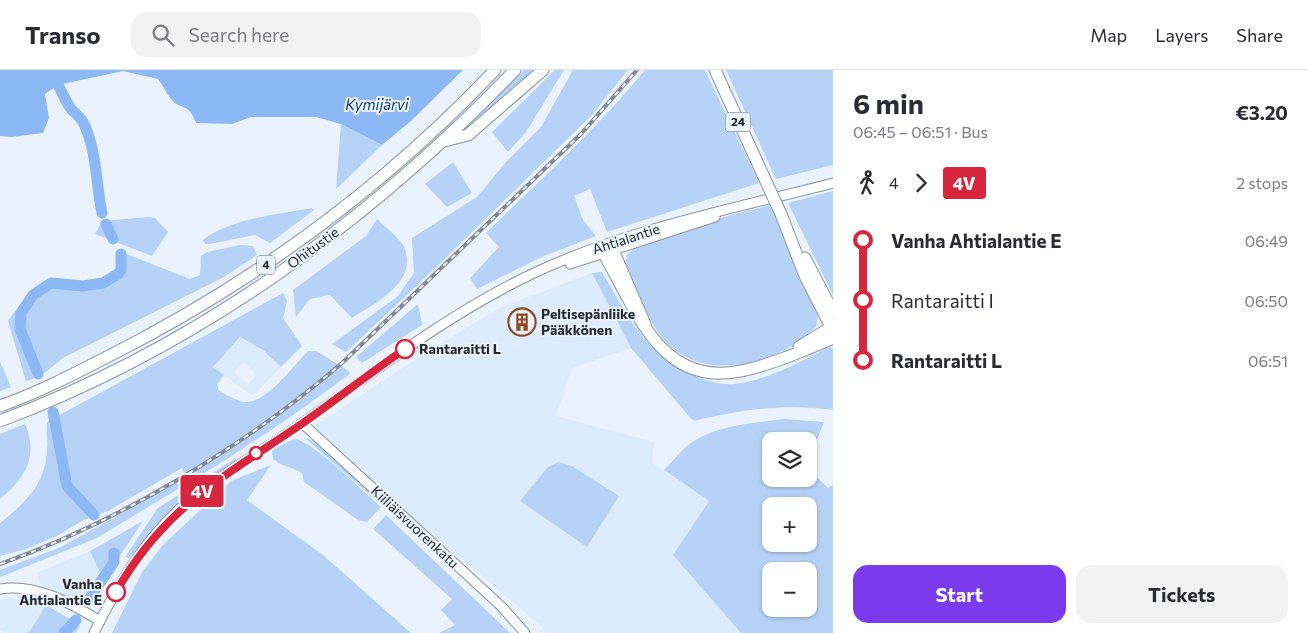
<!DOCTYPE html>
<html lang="en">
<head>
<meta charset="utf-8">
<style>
	body { margin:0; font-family:Commissioner,sans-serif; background:#f2f2f3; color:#2b2b33; height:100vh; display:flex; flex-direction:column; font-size:19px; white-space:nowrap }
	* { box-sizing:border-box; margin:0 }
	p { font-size:16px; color:#7c7c81 }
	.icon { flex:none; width:28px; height:28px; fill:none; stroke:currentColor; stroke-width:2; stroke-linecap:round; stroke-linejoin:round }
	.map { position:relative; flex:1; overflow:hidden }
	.side { display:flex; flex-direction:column; background:#fff; width:475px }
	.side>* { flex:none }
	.badge { padding:0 10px; border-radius:4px; font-size:18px; line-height:32px }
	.controls { position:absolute; left:762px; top:362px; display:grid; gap:10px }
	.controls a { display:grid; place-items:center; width:55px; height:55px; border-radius:10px; background:#fff; box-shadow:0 1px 4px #0004; font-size:25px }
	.map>.badge { position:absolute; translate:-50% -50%; box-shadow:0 0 0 2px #fff }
	.legs { display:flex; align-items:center; gap:8px; height:55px; padding:0 20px; font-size:16px }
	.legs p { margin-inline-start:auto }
	.head { display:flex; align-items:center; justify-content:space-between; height:85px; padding:0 20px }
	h1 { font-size:28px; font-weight:700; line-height:38px }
	.action { display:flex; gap:10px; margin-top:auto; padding:10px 20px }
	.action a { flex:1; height:58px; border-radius:15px; background:#7c3aed; color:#fff; font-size:20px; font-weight:700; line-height:58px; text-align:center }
	.action a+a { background:#f2f2f3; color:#2b2b33 }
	ul { padding:0 20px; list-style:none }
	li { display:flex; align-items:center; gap:18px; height:60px; font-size:19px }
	li i { display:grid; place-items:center; width:8px; height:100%; margin:0 6px; background:currentColor }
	li i::after { content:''; width:12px; height:12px; margin:-6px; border:4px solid; border-radius:50%; background:#fff }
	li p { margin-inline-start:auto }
	li:first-child i { background:linear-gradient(#0000 50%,currentColor 0) }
	li:last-child i { background:linear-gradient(currentColor 50%,#0000 0) }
	header { display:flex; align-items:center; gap:30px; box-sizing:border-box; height:70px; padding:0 25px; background:#fff; border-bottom:1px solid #e1e1e2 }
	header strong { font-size:24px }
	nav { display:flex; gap:28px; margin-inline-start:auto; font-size:18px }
	.search { width:350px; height:45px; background:#f2f2f3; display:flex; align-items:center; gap:12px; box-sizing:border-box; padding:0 18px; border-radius:15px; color:#7c7c81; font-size:19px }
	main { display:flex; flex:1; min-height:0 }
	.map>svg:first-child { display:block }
</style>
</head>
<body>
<header>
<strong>Transo</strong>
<div class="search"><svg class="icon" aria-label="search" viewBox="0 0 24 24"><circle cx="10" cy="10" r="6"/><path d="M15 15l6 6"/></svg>Search here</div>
<nav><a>Map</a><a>Layers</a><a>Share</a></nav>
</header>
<main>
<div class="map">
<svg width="833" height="563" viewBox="0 0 833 563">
	<rect width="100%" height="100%" fill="#e9f2fd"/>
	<path fill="#ddebff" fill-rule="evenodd" d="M592 203 631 278 572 298 556 346 654 372 652 393 709 431 674 485 741 563H546L541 556 399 436 313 357 419 287 501 237Z
		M240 267 263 280 281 297 256 323 251 325 213 297ZM244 292 257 305 247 315 234 302Z
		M90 481 102 507 85 533 40 515 37 503Z
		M9 527 31 529 46 535 30 561 26 563H4L0 560V530Z"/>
	<path fill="#b6d2f7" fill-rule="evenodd" d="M524 0H538L465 60Z
		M555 0H564L526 62 508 82 492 62Z
		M573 0H628L592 45 423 210 346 282 332 274 398 226 414 203 412 168 477 127 506 92 541 57Z
		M645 0H705L759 113 607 162 590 119 574 126 583 150 596 166 544 186 477 219 470 208 499 177 486 163C540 110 597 59 645 0Z
		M726 0H833V95L776 109Z
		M341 54 382 75 336 119Z
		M453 92 472 123 447 137 425 114Z
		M833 121V225L788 133Z
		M771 135 818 246 816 257C807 265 796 274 785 280 735 304 679 305 650 249 640 232 634 211 626 193L627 185 634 178 727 146Z
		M312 138 314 140 270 173 255 165 210 174H205L203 170C230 149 278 144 312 138Z
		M148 147 155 148 168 162 152 186 95 164 102 151Z
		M377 149C385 157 399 167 404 177 419 212 375 233 352 248L330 225 310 229 296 247 293 220 366 166Z
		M240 175 253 176 257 185 224 207 63 288 43 304 23 257 25 244 35 229 54 217 85 221 105 216 126 201 124 183 190 209 200 205 201 186 207 182Z
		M602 202C629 247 648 291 701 308 711 312 723 315 734 314 768 311 800 291 830 277L833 278V340C782 333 743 340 693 351L631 278 592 203Z
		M283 223 287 231 283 248 302 276 281 297 263 280 240 267 213 297 224 305 217 314 219 321C225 324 233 329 240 331 263 339 293 296 308 281H316L349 301 350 304 289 348 224 391 97 468 0 507V500L61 477 185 408 182 398 108 441 82 451 57 466 26 479 0 486V453C25 433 46 414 47 379 48 370 46 361 47 352Z
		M418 234 422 255 362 293 356 287Z
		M17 239V264L34 309 26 311 8 251Z
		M0 292 11 317 0 321Z
		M784 349 824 352 809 390V371H771V409H809V399L828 418 833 415V563H741L673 485 709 431 664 400C672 392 681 380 691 373 716 355 754 353 784 349ZM809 436V474H771V436ZM809 501V539H771V501Z
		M25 354C39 386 25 409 0 429V364Z
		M308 368 337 389 379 428 376 430 306 369Z
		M294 369C311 369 366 424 381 437L367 452 358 450 304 412 302 403C292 397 282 397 273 389L272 380Z
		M236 388 237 391 173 439 129 488 125 487 158 438Z
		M558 392 572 396 619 426 587 477 520 431 547 398Z
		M271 395 247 430 323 485 411 563H112L142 502 162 476 231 411Z
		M386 445 510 563H439L455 555 441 540 452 529 373 459Z
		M143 451 118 489 101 505 90 481Z
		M46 535 80 555 76 563H26L30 561Z"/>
	<path fill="#8cb9f5" d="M0 0H463L411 51 382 75 341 54 316 47H251L232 54 196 53C189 32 179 40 171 29 166 23 163 15 158 9L123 1 58 15 45 24 49 48 43 63 12 67 0 66Z"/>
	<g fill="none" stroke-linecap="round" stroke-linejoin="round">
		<path stroke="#8cb9f5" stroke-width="11" d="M58 15C62 22 66 32 71 39 77 45 82 48 85 56 97 84 96 114 102 143
			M106 154 113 169
			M38 304 20 259 21 243 33 225 51 213 83 216 103 213 118 204 121 200V184
			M53 342 67 416 94 445
			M87 532 114 492V483
			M64 563 76 550"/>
		<g stroke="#8793a4" stroke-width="11">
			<path id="secondary" d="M570 194 715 147
				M302 353 501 536 525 563
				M0 519C35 513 71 533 100 551
				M94 563C117 516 144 470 183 436 221 403 265 380 305 351 378 299 451 242 534 203 628 159 732 139 833 113"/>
		</g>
		<g stroke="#8793a4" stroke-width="13">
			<path id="highway" d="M715 0 763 105
				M444 71 468 65 543 0
				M781 144 805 206 833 261
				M805 188 833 242
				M645 254 613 180 607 175 604 182 607 190C623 217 637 251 659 275 697 317 741 304 787 287 802 281 818 275 833 268
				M799 277 833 256
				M0 336C37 323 72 305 107 287 252 214 383 118 495 0
				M0 351C197 277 370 151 515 0"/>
		</g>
		<use href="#secondary" stroke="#fff" stroke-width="9"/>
		<use href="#highway" stroke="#fff" stroke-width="11"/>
		<g stroke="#828992" stroke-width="4">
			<path id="rail" d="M0 494C119 452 247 375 342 293L581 64 637 0"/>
		</g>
		<use href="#rail" stroke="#e9f2fd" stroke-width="2" stroke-dasharray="5.5" stroke-linecap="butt"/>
		<g stroke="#8793a4" stroke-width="13" stroke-linecap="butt">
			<path id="highway-bridge" d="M763 105 781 144"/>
		</g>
		<use href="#highway-bridge" stroke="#fff" stroke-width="11"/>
	</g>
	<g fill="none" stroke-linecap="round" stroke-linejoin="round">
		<g stroke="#fff" stroke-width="11">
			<path id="line-1" d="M116 522C165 436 224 407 303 353 337 329 370 303 405 279"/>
		</g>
		<use href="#line-1" stroke="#d7263d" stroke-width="8"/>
	</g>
	<defs>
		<g id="building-ring" transform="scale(1.4375)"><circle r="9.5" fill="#e9f2fd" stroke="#8f4a20" stroke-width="1.5"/><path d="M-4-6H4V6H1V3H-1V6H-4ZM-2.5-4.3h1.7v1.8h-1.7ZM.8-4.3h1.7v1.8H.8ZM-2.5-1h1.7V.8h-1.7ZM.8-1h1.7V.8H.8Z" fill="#8f4a20"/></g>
	</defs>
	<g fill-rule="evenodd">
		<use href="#building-ring" x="522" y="252"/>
	</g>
	<g fill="#fff" stroke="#d7263d" stroke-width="2.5">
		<circle cx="405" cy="279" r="9"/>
		<circle cx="256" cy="383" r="6"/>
		<circle cx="116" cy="522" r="9"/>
	</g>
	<g text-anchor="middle" stroke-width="4" stroke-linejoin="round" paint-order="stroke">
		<g fill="#e9f2fd" stroke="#5e656d" stroke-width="1">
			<rect x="725.5" y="42.5" width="25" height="19" rx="4"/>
			<rect x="257" y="185.5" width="18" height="19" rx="4"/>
		</g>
		<g font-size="12" font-weight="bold" fill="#23282f">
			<text x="738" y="56">24</text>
			<text x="266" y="199">4</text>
		</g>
		<g font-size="14" fill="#23282f" stroke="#e9f2fd">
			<text transform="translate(626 169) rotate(-18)" y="5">Ahtialantie</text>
			<text transform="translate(313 178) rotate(-36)" y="5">Ohitustie</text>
			<text transform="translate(415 457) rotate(43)" y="5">Kiiliäisvuorenkatu</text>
		</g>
		<g font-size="14" font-weight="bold" fill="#23282f" stroke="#e9f2fd" text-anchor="start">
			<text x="541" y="249">Peltisepänliike<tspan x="541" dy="16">Pääkkönen</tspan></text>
		</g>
		<g font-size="14" font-weight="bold" fill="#23282f" stroke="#e9f2fd" text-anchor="start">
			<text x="419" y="284">Rantaraitti L</text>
			<text x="102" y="519" text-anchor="end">Vanha<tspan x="102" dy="16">Ahtialantie E</tspan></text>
		</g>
		<g font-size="15" font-style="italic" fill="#133967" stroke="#e9f2fd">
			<text x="377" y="40">Kymijärvi</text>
		</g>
	</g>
</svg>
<div class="controls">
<a><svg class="icon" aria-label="layers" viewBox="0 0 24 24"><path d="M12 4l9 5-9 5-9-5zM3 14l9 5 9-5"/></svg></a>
<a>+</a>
<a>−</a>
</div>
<b class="badge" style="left:202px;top:421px;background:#d7263d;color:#fff">4V</b>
</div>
<section class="side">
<div class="head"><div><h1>6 min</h1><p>06:45 – 06:51 · Bus</p></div><b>€3.20</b></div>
<div class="legs"><svg class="icon" aria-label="walk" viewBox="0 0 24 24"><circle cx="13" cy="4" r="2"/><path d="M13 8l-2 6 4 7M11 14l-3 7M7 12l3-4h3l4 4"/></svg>4<svg class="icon" aria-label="forward" viewBox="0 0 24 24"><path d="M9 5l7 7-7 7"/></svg><b class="badge" style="background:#d7263d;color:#fff">4V</b><p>2 stops</p></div>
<ul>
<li><i style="color:#d7263d"></i><b>Vanha Ahtialantie E</b><p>06:49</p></li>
<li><i style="color:#d7263d"></i><span>Rantaraitti I</span><p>06:50</p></li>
<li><i style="color:#d7263d"></i><b>Rantaraitti L</b><p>06:51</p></li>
</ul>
<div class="action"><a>Start</a><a>Tickets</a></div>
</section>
</main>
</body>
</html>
